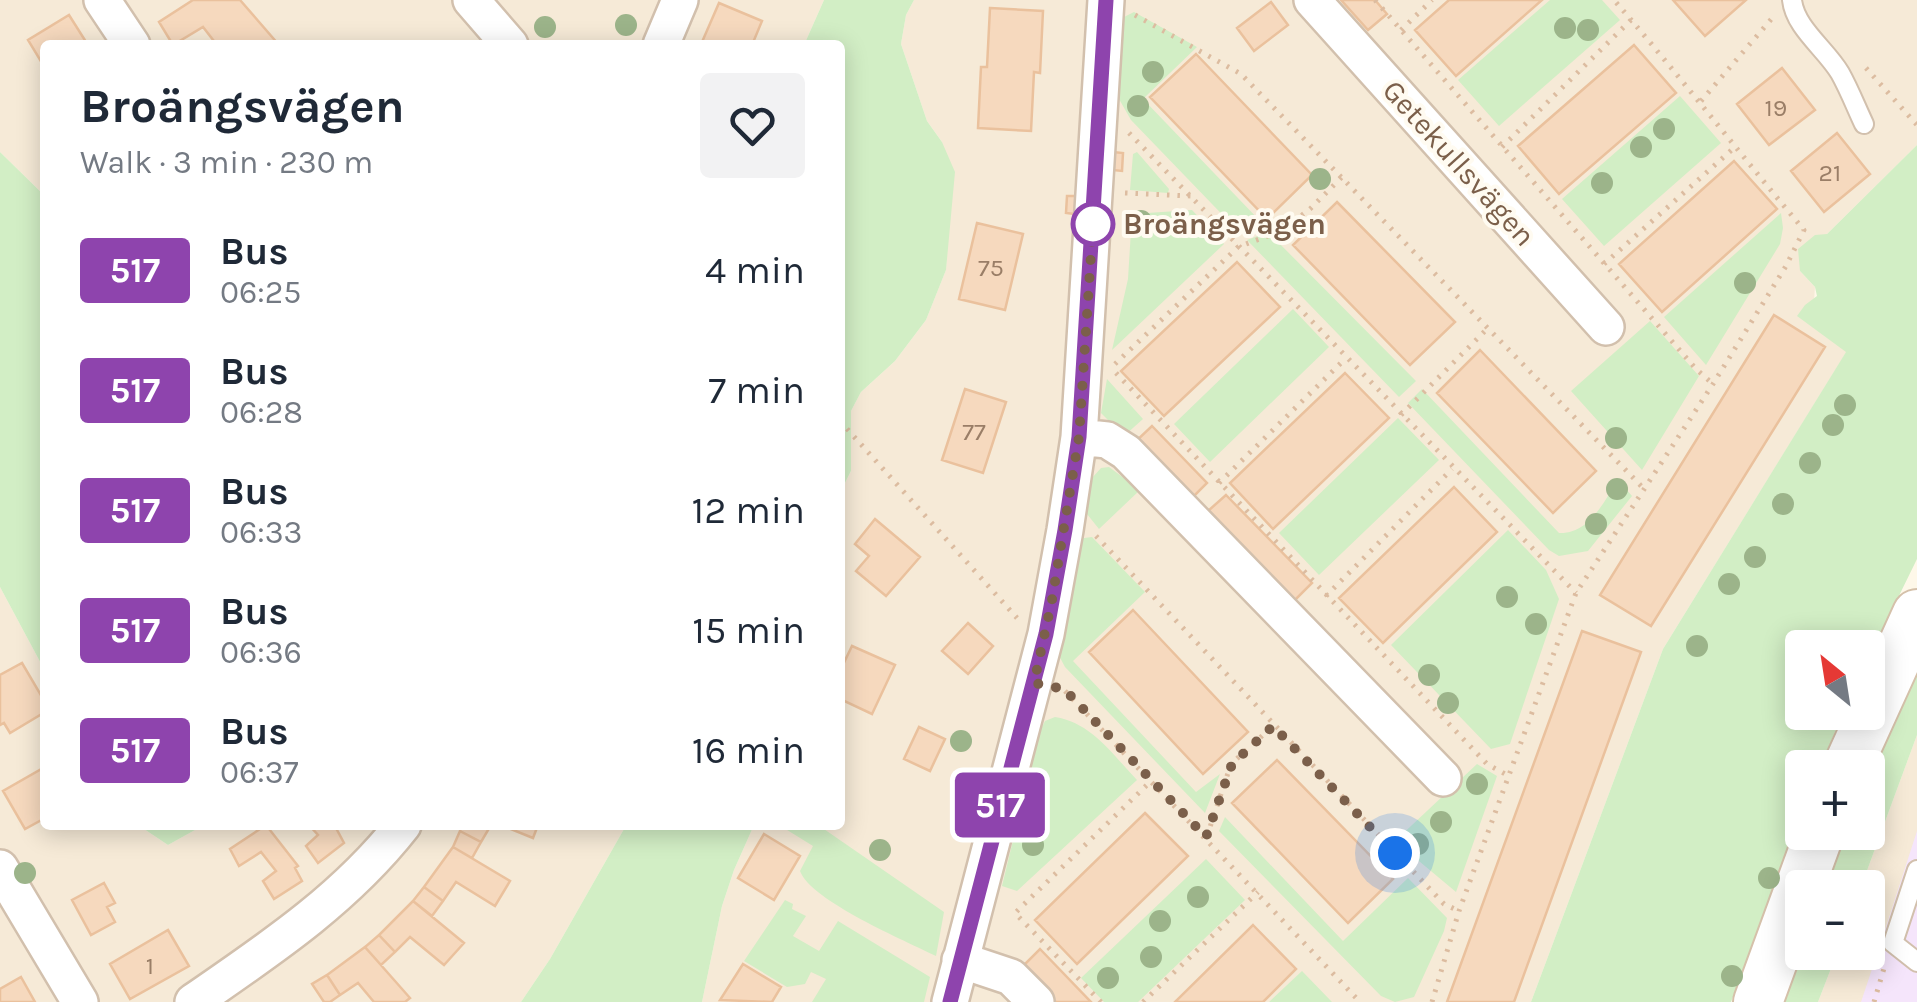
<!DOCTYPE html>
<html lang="en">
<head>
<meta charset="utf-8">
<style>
	body { margin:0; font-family:Karla,sans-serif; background:#f2f2f3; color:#1f2937; height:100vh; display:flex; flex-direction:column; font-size:38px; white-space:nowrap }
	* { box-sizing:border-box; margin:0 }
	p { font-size:32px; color:#747a83 }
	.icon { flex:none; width:55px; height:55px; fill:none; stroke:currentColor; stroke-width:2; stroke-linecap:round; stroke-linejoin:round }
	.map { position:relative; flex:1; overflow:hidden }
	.sheet { position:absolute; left:40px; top:40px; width:805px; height:790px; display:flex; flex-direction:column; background:#fff; border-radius:10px; box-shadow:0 5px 25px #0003 }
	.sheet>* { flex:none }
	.badge { padding:0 20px; border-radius:8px; font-size:35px; line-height:65px }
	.needle { width:65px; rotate:330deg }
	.fabs { position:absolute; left:1785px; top:630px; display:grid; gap:20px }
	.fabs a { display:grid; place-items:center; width:100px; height:100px; border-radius:10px; background:#fff; box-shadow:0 5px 25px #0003; font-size:50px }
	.you { position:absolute; width:50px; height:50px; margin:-25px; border:8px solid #fff; border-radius:50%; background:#1a73e8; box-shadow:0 0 0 15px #1a73e833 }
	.map>.badge { position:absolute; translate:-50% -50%; box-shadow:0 0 0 5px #fff }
	.round { display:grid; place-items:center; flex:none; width:105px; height:105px; border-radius:10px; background:#f2f2f3 }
	.headline { display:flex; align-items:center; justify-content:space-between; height:170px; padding:0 40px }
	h1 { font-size:48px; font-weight:700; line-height:75px }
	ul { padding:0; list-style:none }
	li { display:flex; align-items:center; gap:30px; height:120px; padding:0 40px }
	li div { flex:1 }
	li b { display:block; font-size:38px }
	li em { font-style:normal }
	li .badge { min-width:110px; font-weight:700; text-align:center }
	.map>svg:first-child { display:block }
</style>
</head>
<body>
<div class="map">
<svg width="1917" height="1002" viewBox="0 0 1917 1002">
	<rect width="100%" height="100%" fill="#fef8e9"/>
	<path fill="#f6ead7" d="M0 0H824L804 45H45V196L0 152Z
		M914 0H1917V145L1827 234 1800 271 1815 287 1814 301 1847 351 1663 649 1531 1002H702L722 906 734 870 754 825H840V493L851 471V411L861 392 895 361 926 320 946 270 948 227 942 142 927 121 901 44 906 15Z
		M0 587 45 671V825H138L168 845 204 825H623L624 829 550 959 521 1002H0Z
		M1917 735V1002H1818L1837 953 1868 952V888L1861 887Z"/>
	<path fill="#f5e5fb" d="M1917 831V1002H1861L1885 930Z"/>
	<path fill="#d2eec5" d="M824 0H914L906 15 901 44 927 121 942 142 955 172 946 270 926 320 895 361 861 392 851 411V471L840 493V45H804Z
		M1550 0H1602L1620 20 1499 126 1458 80Z
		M1134 12 1197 47 1143 99 1261 222 1240 233 1131 120 1115 92 1122 18Z
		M1680 96 1721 143 1604 246 1562 199Z
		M1917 145V559L1868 659V648H1802V712L1843 713 1820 767 1802 768V814L1731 1002H1531L1663 649 1846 352 1797 316 1805 305 1817 296 1815 287 1800 271 1798 249 1815 235 1827 234Z
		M0 152 45 196V671L0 587Z
		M1137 152 1169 189 1168 193 1130 190 1133 154Z
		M1192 210 1224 244 1112 350 1128 279 1132 214Z
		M1781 213 1783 228 1780 244 1706 365 1664 317Z
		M1268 232 1416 381 1399 397 1247 240Z
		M1293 309 1329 347 1210 462 1174 424Z
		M1650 321 1699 376 1642 470 1571 391Z
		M1107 379 1143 419 1124 436 1101 413Z
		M1422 389 1559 533C1589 534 1603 503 1618 480L1632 496 1588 551 1559 556 1549 550 1408 403Z
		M1398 418 1439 460 1319 575 1279 533Z
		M1109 467 1140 490 1099 529 1087 514 1092 478 1101 468Z
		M1508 530 1546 570 1559 599 1510 744 1491 749 1391 645Z
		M1092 537 1145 592 1073 661 1196 792 1220 774 1205 813 1065 667 1057 652 1077 539Z
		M1917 657V735L1861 887 1824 888 1845 833 1868 832V774Z
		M1055 717C1092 723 1112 754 1137 780L1017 891 1002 886 1039 733 1045 721Z
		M1477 764 1497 776 1456 892 1395 841Z
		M1225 817 1343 941 1408 878 1447 918 1444 931 1414 997 1395 1002 1381 996 1219 831Z
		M138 825H204L168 845Z
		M623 825H754L734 870 722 906 702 1002H521L550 959 624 829Z
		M779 825 821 827 944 912 936 956C906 941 811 901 800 871L813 846Z
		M1206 859 1245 900 1138 1002H1104L1081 978Z
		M785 900 793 904 792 909 806 916 793 936 819 951 838 921 930 977 924 1002H812L826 979 811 972 805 984 787 987 744 961Z
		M1802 942V952L1837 953 1818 1002H1779Z
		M1302 971 1332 1002H1269Z"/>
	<path fill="#f6d9be" stroke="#eac19d" stroke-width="2.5" d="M193 0H240L279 45H217L203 27 173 45 159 22Z
		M1341 0H1375L1387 14 1368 30Z
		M1449 0H1542L1456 76 1415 30Z
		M1673 0H1746L1705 36Z
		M1271 2 1288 25 1254 51 1237 28Z
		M719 3 762 21 752 45 702 42Z
		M990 8 1043 11 1040 73 1034 72 1031 131 978 128 981 67H987Z
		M69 15 88 45H45V68L28 40Z
		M1634 45 1676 93 1559 194 1518 146Z
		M1196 54 1312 175 1267 219 1150 97Z
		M1782 68 1815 110 1769 145 1737 104Z
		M1837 133 1870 174 1824 212 1791 171Z
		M1113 152 1123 153 1122 171 1112 170Z
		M1734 161 1777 209 1662 312 1619 264Z
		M1067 196H1076L1075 214 1066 213Z
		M1337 202 1455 322 1410 365 1293 245Z
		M977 223 1023 234 1005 310 959 299Z
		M1237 262 1280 307 1164 416 1121 371Z
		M1774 315 1825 347 1651 626 1600 595Z
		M1480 350 1596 471 1553 513 1437 393Z
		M1345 373 1389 418 1273 529 1230 483Z
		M965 389 1006 402 983 473 942 460Z
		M1152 426 1207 483 1191 499 1135 442Z
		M1454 487 1497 532 1383 643 1339 598Z
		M1226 495 1312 583 1295 600 1208 511Z
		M875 519 920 557 886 596 856 571 869 556 855 544Z
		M1133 610 1248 732 1203 774 1089 652Z
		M968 623 993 646 968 674 942 651Z
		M1582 631 1641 652 1514 1002H1447Z
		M852 646 895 665 872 714 840 699V671Z
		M22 663 45 702V712L10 733 4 723 0 725V675Z
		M919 727 945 739 930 771 904 759Z
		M1277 760 1393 879 1348 923 1232 803Z
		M45 767V818L25 829 3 791Z
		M1145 813 1188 856 1077 964 1035 920Z
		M266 825 298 866 295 868 302 881 274 899 263 881 276 871 261 852 239 866 230 849Z
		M309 825H339L336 828 344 843 318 863 306 846 318 835Z
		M463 825H491L481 842 460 831Z
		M501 825H538L533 838Z
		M460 831 481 842 472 858 453 847Z
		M764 834 800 856 774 900 738 878Z
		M453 847 510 881 495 906 456 882 443 901 424 887Z
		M104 883 115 903 107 907 115 922 91 935 72 900Z
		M424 887 443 901 432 916 413 901Z
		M413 901 464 943 444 965 410 937 395 952 379 935Z
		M1253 925 1296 969 1263 1002H1175Z
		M168 930 189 966 130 999 110 964Z
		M379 935 395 952 381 965 365 947Z
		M365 947 410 998 405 1002H374L358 983 340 995 327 975Z
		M1040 949 1091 1002H1056L1022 967Z
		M743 964 781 987 772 1002 720 1000Z
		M327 975 340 995 330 1002H324L312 984Z
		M21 977 35 1002H0V989Z"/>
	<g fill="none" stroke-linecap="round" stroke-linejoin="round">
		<g stroke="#d2c0ad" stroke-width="22">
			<path id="lane" d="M1792 0C1795 28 1826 49 1840 73 1849 89 1856 107 1864 124
				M1917 870 1893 943 1917 962"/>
		</g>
		<g stroke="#d2c0ad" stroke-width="40">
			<path id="street" d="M102 0 132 45
				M471 0 510 45
				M1312 0 1606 327
				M661 45 680 0
				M1079 437 1107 440 1126 452 1443 778
				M0 868 80 1002
				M960 960 1011 977 1036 1002
				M193 1002C270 949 345 899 403 825
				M950 1002 1046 634 1065 530 1079 437 1106 0"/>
		</g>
		<g stroke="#d5c1aa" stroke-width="52">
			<path id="secondary" d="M1847 768 1917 614
				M1758 1002 1820 832"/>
		</g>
		<path stroke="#dcbca0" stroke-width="5" stroke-dasharray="2.5 8" stroke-linecap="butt" d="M1375 0 1696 369 1713 384
			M1135 15 1241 74 1646 491
			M1401 30 1432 0
			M1866 68 1917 125
			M1701 101 1774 16
			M1129 133 1576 593
			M1502 147 1631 20
			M1125 193 1191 196
			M1604 264 1735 147
			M1115 364 1238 247 1281 231 1310 209 1342 177
			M1116 373 1487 764 1507 775
			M1401 415 1487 329
			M840 421 1017 618
			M1219 483 1346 358
			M1096 536 1444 904 1459 911
			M1326 596 1452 469
			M1065 691 1360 1002
			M1207 836 1231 764 1273 726
			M1101 1002 1015 913 1151 781
			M1143 1002 1258 892
			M1432 1002 1459 911 1576 593 1713 384 1786 266 1804 230C1740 154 1679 75 1614 0
			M1874 1002 1885 965"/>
		<use href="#lane" stroke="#fff" stroke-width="18"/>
		<use href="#street" stroke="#fff" stroke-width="35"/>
		<use href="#secondary" stroke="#fff" stroke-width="48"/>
	</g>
	<g fill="#9cb48a">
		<circle cx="626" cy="25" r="11"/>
		<circle cx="545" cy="27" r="11"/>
		<circle cx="1565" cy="28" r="11"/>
		<circle cx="1588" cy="30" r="11"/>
		<circle cx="1153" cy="72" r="11"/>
		<circle cx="1138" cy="106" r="11"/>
		<circle cx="1664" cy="129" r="11"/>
		<circle cx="1641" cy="147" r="11"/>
		<circle cx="1320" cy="179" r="11"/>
		<circle cx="1602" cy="183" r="11"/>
		<circle cx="1141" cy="221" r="11"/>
		<circle cx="1745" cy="283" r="11"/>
		<circle cx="1845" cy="405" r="11"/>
		<circle cx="1833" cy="425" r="11"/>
		<circle cx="1616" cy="438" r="11"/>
		<circle cx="1810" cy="463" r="11"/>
		<circle cx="1617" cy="489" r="11"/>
		<circle cx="1783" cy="504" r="11"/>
		<circle cx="1596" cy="524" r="11"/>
		<circle cx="1755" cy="557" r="11"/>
		<circle cx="1729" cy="584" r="11"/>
		<circle cx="1507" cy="597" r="11"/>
		<circle cx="1536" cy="624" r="11"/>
		<circle cx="1697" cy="646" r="11"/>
		<circle cx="1429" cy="675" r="11"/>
		<circle cx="1448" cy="703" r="11"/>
		<circle cx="961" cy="741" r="11"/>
		<circle cx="1477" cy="784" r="11"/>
		<circle cx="1441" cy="822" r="11"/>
		<circle cx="1418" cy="844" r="11"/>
		<circle cx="1033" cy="845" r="11"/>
		<circle cx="880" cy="850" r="11"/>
		<circle cx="25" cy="873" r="11"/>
		<circle cx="1769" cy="878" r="11"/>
		<circle cx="1198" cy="897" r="11"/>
		<circle cx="1160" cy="921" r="11"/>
		<circle cx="1151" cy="957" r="11"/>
		<circle cx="1732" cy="976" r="11"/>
		<circle cx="1108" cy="978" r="11"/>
	</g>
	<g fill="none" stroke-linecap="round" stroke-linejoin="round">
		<g stroke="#fff" stroke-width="22">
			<path id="line" d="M950 1002 1046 634 1065 530 1079 437 1106 0"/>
		</g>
		<use href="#line" stroke="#8e44ad" stroke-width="15"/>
		<path stroke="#7b5f4a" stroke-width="10" stroke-dasharray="0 18" d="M1093 224 1079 437 1052 600 1034 683 1064 689 1206 837 1232 764 1273 726 1395 853"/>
	</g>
	<circle fill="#fff" stroke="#8e44ad" stroke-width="5" cx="1093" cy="224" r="20"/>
	<g text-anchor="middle" stroke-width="8" stroke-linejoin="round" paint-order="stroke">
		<g font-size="25" fill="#9a7e67">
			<text x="1776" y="116">19</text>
			<text x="1830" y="181">21</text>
			<text x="991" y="276">75</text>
			<text x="974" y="440">77</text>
			<text x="150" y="974">1</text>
		</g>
		<g font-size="30" fill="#7b5f4a" stroke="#fffbf1">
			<text transform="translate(1459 163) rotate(48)" y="10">Getekullsvägen</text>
		</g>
		<g font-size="30" font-weight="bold" fill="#7b5f4a" stroke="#fffbf1" text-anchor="start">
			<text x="1123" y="234">Broängsvägen</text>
		</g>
	</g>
</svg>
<div class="fabs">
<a><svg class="needle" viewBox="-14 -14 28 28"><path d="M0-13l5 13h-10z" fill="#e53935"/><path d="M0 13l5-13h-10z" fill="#747a83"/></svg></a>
<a>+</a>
<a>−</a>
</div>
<div class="you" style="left:1395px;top:853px"></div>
<b class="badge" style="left:1000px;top:805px;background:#8e44ad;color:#fff">517</b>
<section class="sheet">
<div class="headline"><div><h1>Broängsvägen</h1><p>Walk · 3 min · 230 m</p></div><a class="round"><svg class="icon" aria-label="heart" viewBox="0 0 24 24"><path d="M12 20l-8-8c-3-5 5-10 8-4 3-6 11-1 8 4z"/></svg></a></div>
<ul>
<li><span class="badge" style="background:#8e44ad;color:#fff">517</span><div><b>Bus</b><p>06:25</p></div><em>4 min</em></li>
<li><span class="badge" style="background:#8e44ad;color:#fff">517</span><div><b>Bus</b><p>06:28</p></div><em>7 min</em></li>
<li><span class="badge" style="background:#8e44ad;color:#fff">517</span><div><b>Bus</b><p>06:33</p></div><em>12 min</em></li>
<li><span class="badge" style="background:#8e44ad;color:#fff">517</span><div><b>Bus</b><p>06:36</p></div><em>15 min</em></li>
<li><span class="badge" style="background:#8e44ad;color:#fff">517</span><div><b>Bus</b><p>06:37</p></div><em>16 min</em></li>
</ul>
</section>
</div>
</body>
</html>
